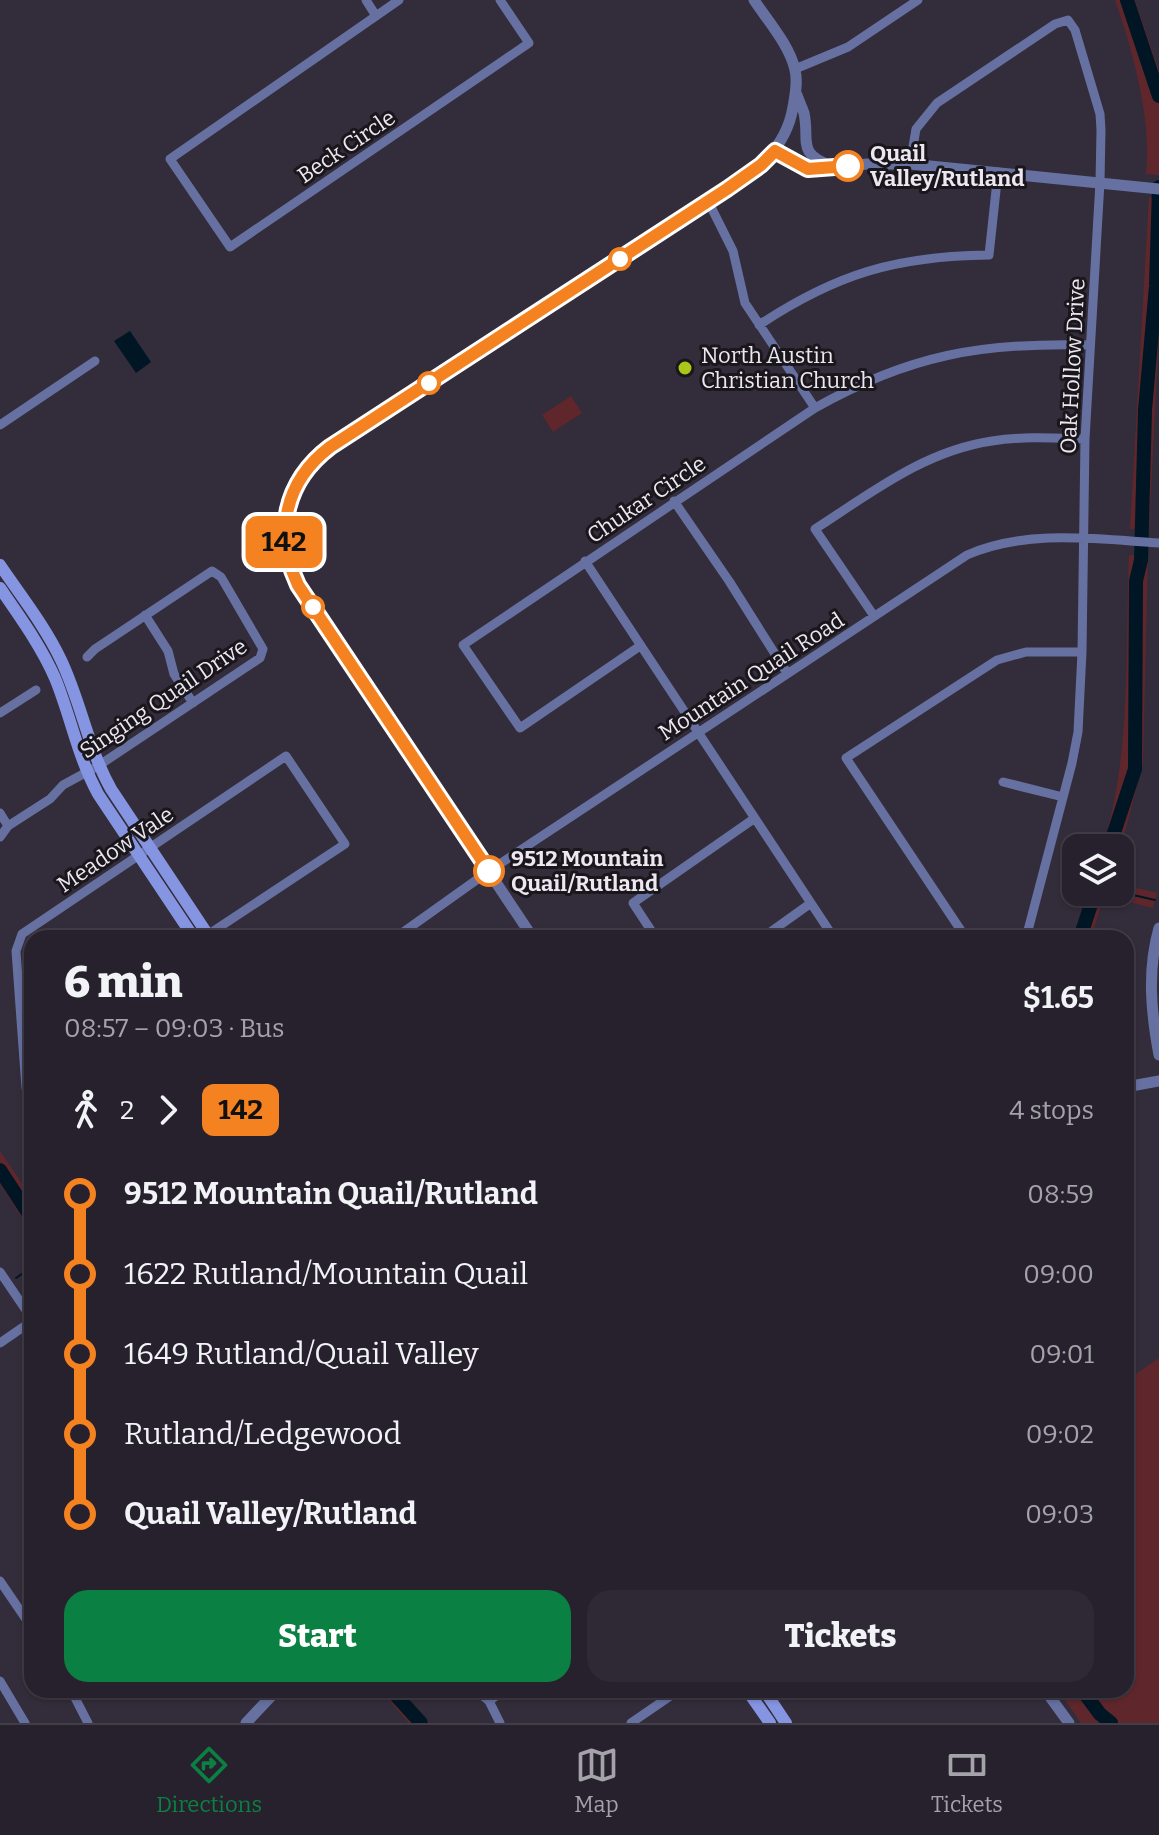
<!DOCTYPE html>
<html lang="en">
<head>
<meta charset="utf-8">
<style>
	body { margin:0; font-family:Bitter,serif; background:#2e2934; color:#f1f3f6; height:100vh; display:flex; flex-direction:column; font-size:30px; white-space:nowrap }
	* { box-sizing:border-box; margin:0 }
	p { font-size:26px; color:#a4a3a9 }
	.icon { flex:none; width:44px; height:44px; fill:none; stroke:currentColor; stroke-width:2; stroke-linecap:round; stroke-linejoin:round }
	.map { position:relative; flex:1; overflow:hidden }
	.drawer { position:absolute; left:24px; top:930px; width:1110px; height:768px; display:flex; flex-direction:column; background:#26212c; border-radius:24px; box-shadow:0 2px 6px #0004,0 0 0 2px #423e48 }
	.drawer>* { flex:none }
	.badge { padding:0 16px; border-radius:12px; font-size:28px; line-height:52px }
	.tools { position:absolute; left:1062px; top:834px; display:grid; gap:16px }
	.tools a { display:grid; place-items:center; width:72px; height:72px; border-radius:16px; background:#26212c; box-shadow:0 2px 6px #0004,0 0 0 2px #423e48; font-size:40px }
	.map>.badge { position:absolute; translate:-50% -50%; box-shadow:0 0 0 4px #fff }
	.legs { display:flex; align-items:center; gap:12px; height:88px; padding:0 40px; font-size:26px }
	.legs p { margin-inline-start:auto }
	.summary { display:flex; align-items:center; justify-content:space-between; height:136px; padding:0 40px }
	h1 { font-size:44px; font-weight:800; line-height:60px }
	.primary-button { display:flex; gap:16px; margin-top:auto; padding:16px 40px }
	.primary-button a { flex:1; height:92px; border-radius:24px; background:#0b8043; color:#fff; font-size:32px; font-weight:800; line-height:92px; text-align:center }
	.primary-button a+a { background:#2e2934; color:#f1f3f6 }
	ul { padding:0 40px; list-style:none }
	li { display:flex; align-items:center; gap:28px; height:80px; font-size:30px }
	li i { display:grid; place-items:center; width:12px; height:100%; margin:0 10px; background:currentColor }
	li i::after { content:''; width:20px; height:20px; margin:-10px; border:6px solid; border-radius:50%; background:#26212c }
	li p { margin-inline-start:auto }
	li:first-child i { background:linear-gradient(#0000 50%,currentColor 0) }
	li:last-child i { background:linear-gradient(currentColor 50%,#0000 0) }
	.tab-bar { display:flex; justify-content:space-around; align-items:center; height:112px; border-top:2px solid #423e48; background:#26212c; font-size:22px; color:#a4a3a9 }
	.tab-bar a { display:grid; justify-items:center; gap:4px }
	.tab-bar .active { color:#0b8043 }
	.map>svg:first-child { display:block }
</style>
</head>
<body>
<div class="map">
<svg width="1159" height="1723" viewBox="0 0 1159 1723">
	<rect width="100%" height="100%" fill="#332c3a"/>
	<path fill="#5f272c" d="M1115 0H1135L1159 71V175L1146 174C1152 119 1133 52 1115 0Z
		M1149 197 1159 198V331L1149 530 1130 529Z
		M571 396 582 413 553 432 542 415Z
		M1129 555 1148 556 1143 763 1120 851V848H1102C1132 756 1125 650 1129 555Z
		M1120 884 1157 893 1153 908 1104 896 1091 938H1073L1088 892H1120Z
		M0 1151 32 1198V1234L0 1184Z
		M1159 1358V1723H1081L1058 1690H1126V1381Z
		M380 1690H399L430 1723H409Z"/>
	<path fill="#001625" d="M130 331 151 362 136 373 114 341Z"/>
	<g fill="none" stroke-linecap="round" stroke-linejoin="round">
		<path stroke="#001625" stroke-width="2" d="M1120 892 1155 900
			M16 1278 32 1267"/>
		<path stroke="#001625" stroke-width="14" d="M1127 0 1159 96
			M1109 848 1135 769 1136 581 1141 560 1145 410 1156 286 1159 187
			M1080 938 1095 892
			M0 1170 32 1219
			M391 1690 421 1723
			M1082 1690 1100 1714 1111 1723"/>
		<path stroke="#6671a2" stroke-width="9" d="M366 0 376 16
			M399 0 170 159 230 247 529 43 500 0
			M795 69 848 47 918 0
			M910 164 916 129 937 103 1055 24 1068 20 1075 30 1100 114 1101 130 1100 182 1085 439 1082 652 1078 732 1072 763 1026 938
			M708 201 733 251 745 303 815 408
			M759 325C836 274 896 256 989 255L998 172
			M0 425 95 361
			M674 501 729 581 787 673
			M585 561 834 938
			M145 615 168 651 174 674 193 703
			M874 616 815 529C871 493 924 451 992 441 1023 436 1054 438 1085 439
			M640 646 520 728 463 645 815 408C909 355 982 342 1090 345
			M0 713 36 690
			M1003 782 1063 797
			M0 813 8 826
			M0 837 8 826 50 799 63 785 98 766 260 658 263 649 221 577 212 571 95 649 87 657
			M395 938 489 871 967 555C1026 529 1096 539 1159 543
			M656 938 633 903 755 818
			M762 938 811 903
			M966 938 846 758 997 660 1026 652H1082
			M32 1105 26 1088 16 951 22 934 286 756 345 844 203 938
			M0 1272 32 1319
			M0 1343 32 1321
			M29 1440 32 1437
			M0 1581 32 1628
			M0 1681 25 1723
			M71 1690 88 1723
			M476 1690 489 1701 500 1723
			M489 1701 504 1690
			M631 1723 679 1690"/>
		<path stroke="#6671a2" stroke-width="11" d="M797 95C799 101 802 107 804 113 810 141 796 153 831 166
			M775 151 808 169 818 170 867 164H910L1159 189
			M1159 928C1147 970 1151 1012 1159 1055
			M533 938 298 585C273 534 284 482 330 447L708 201C746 176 785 156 793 107 795 96 798 82 795 70 790 46 768 21 754 0
			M1126 1087 1159 1081
			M1045 1690 1069 1723
			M246 1723 277 1690"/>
		<path stroke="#8595e2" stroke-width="12" d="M0 565C21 596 45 626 61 660 81 702 88 748 111 789L210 938
			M0 588C20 617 41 646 55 678 71 717 77 755 98 794L194 938
			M747 1690 770 1723
			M764 1690 786 1723"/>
	</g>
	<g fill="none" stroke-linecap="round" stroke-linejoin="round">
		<g stroke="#fff" stroke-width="18">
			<path id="line-1" d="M489 871 298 585C274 534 284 482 330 447L727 189 761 165 775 151 808 169 848 166"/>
		</g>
		<use href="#line-1" stroke="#f58220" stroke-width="12"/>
	</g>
	<g fill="#fff" stroke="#f58220" stroke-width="4">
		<circle cx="848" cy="166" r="14"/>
		<circle cx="620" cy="259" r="10"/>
		<circle cx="429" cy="383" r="10"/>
		<circle cx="313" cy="607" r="10"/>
		<circle cx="489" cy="871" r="14"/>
	</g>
	<circle fill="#aac717" stroke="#19161c" stroke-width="3" cx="685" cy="368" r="8"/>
	<g text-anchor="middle" stroke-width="6" stroke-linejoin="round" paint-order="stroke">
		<g font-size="22" fill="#ece7f0" stroke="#19161c">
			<text transform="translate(346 146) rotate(-34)" y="8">Beck Circle</text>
			<text transform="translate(1072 366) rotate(-87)" y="8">Oak Hollow Drive</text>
			<text transform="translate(646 499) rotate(-34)" y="8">Chukar Circle</text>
			<text transform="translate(751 676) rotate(-33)" y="8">Mountain Quail Road</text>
			<text transform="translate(163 698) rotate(-34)" y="8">Singing Quail Drive</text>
			<text transform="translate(115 849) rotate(-34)" y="8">Meadow Vale</text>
		</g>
		<g font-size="22" font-weight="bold" fill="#ece7f0" stroke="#19161c" text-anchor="start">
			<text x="870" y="161">Quail<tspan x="870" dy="25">Valley/Rutland</tspan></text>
			<text x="511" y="866">9512 Mountain<tspan x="511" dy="25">Quail/Rutland</tspan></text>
		</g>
		<g font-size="22" fill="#ece7f0" stroke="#19161c" text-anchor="start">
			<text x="701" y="363">North Austin<tspan x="701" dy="25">Christian Church</tspan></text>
		</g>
	</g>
</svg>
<div class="tools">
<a><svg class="icon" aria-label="layers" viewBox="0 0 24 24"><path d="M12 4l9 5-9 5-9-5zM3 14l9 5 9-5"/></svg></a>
</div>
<b class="badge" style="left:284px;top:542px;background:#f58220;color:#111">142</b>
<section class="drawer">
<div class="summary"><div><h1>6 min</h1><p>08:57 – 09:03 · Bus</p></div><b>$1.65</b></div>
<div class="legs"><svg class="icon" aria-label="walk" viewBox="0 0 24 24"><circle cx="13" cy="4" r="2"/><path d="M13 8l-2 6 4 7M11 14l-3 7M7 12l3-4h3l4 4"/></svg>2<svg class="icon" aria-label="forward" viewBox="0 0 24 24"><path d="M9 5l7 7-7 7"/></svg><b class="badge" style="background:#f58220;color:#111">142</b><p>4 stops</p></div>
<ul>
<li><i style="color:#f58220"></i><b>9512 Mountain Quail/Rutland</b><p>08:59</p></li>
<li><i style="color:#f58220"></i><span>1622 Rutland/Mountain Quail</span><p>09:00</p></li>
<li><i style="color:#f58220"></i><span>1649 Rutland/Quail Valley</span><p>09:01</p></li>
<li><i style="color:#f58220"></i><span>Rutland/Ledgewood</span><p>09:02</p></li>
<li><i style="color:#f58220"></i><b>Quail Valley/Rutland</b><p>09:03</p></li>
</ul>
<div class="primary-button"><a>Start</a><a>Tickets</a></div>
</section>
</div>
<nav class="tab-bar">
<a class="active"><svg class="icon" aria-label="directions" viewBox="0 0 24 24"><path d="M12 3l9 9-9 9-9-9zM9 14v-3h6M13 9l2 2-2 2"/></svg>Directions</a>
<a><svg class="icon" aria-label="map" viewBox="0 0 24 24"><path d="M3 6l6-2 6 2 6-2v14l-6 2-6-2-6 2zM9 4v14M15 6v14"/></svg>Map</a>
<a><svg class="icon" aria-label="tickets" viewBox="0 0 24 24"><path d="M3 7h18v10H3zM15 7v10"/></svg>Tickets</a>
</nav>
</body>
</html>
